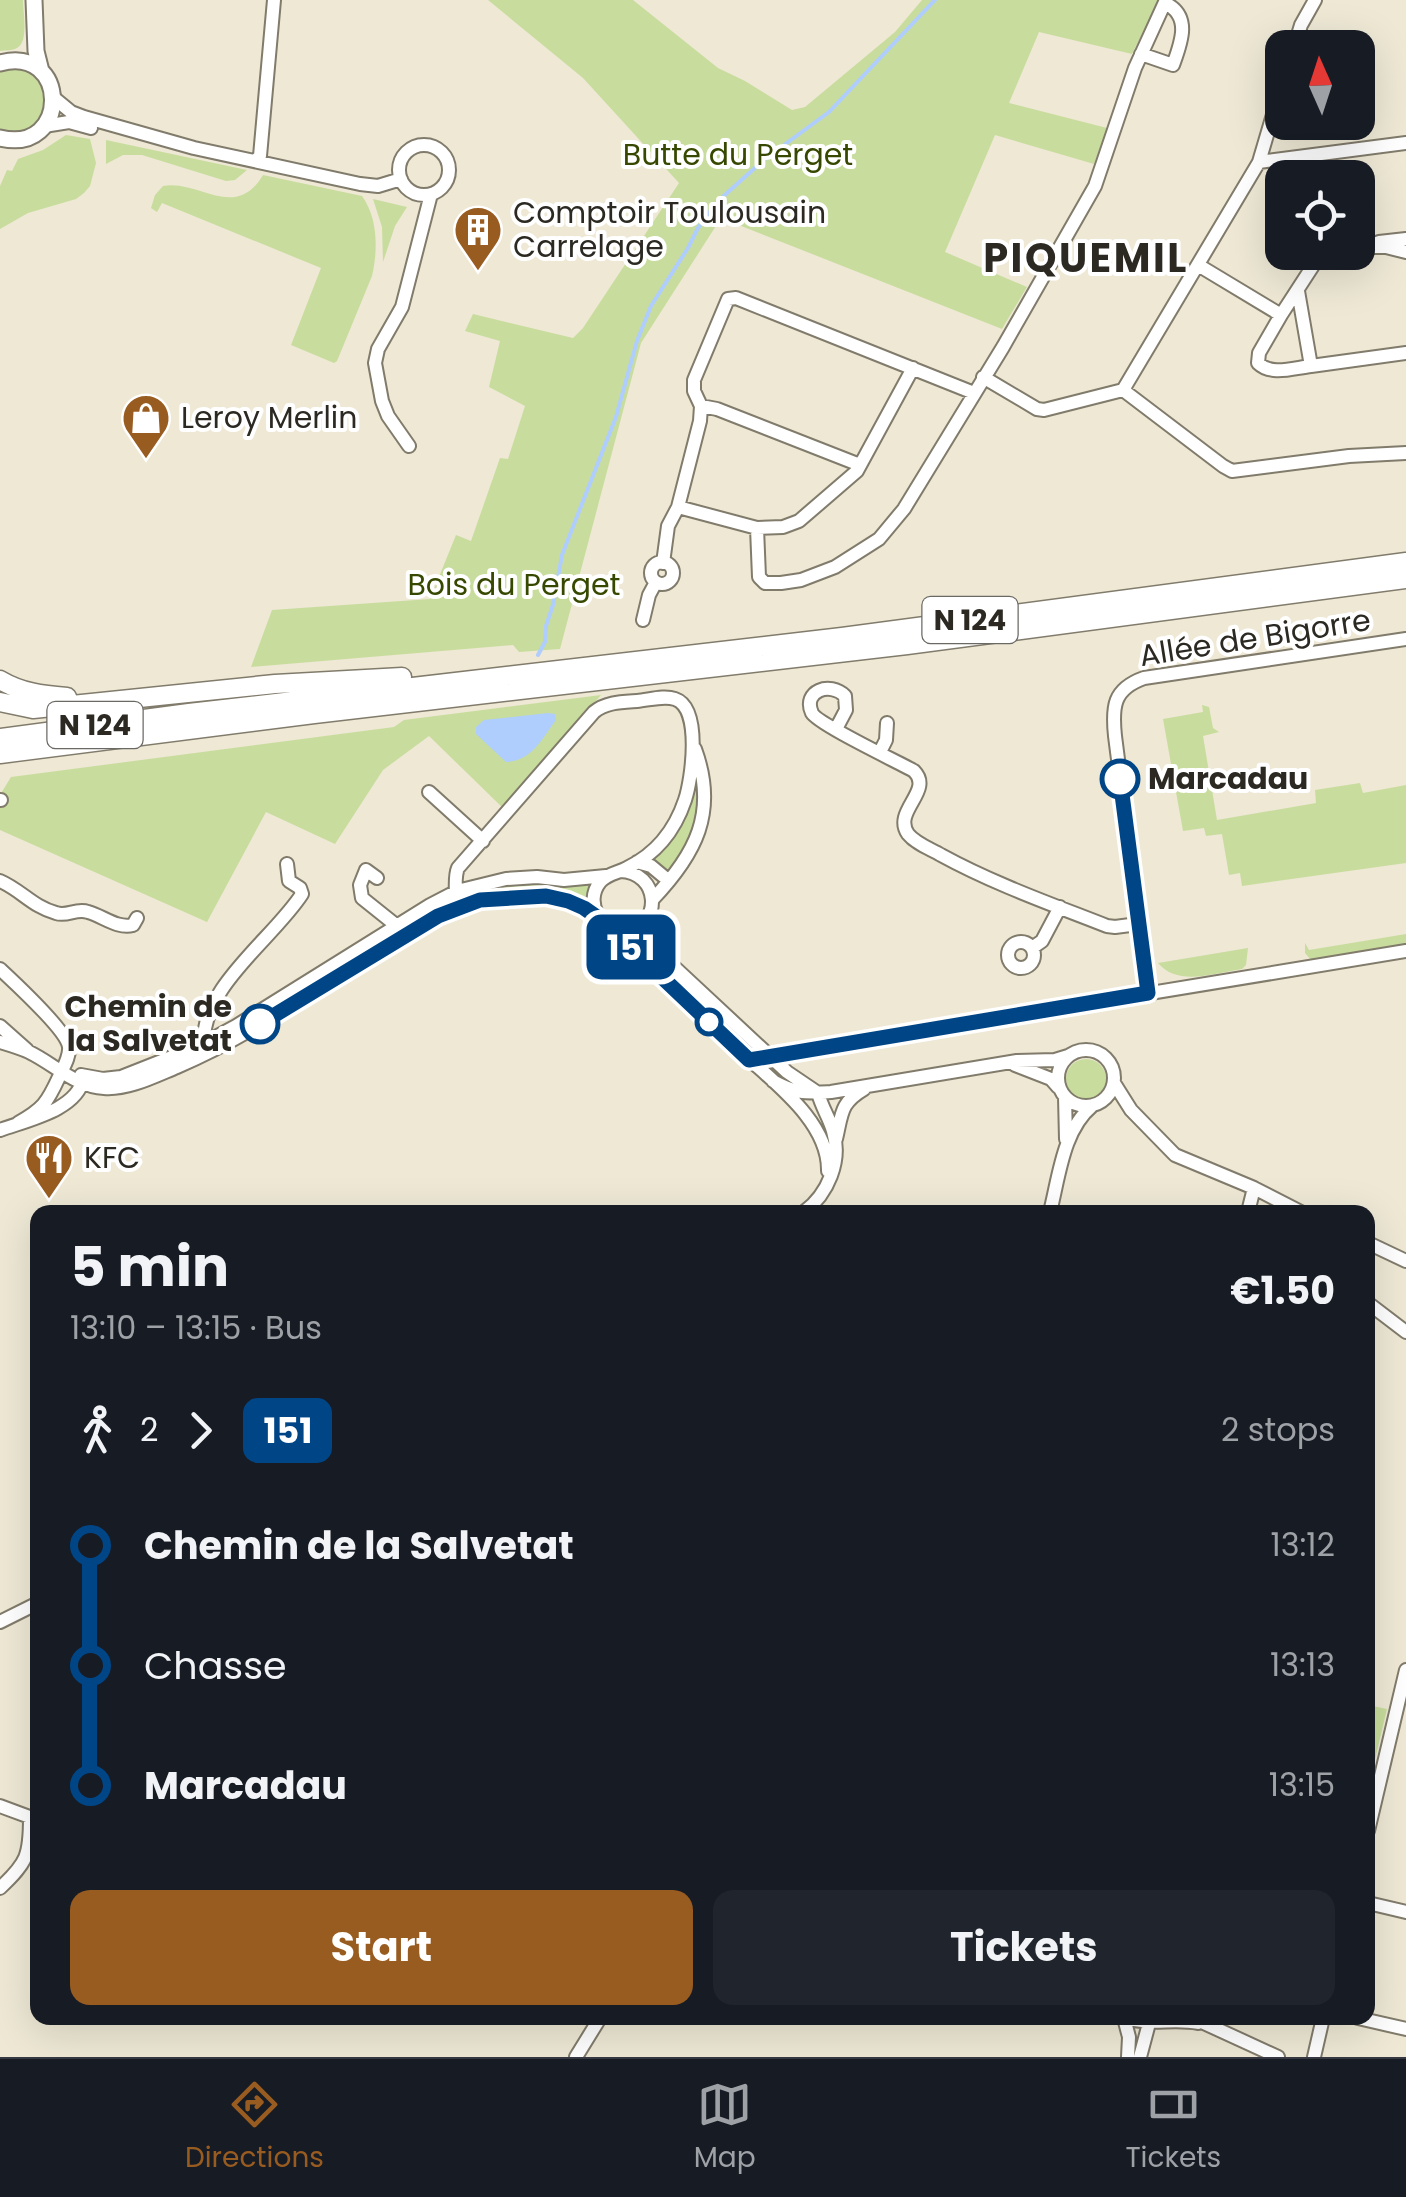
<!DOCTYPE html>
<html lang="en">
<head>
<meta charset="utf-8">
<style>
	body { margin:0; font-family:Poppins,sans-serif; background:#20242c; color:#f1f3f6; height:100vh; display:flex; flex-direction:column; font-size:38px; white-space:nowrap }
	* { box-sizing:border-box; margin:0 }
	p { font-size:32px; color:#9ea1a6 }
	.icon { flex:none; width:55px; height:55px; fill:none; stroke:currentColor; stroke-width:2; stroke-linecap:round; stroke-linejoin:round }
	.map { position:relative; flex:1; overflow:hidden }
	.details { position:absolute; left:30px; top:1205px; width:1345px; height:820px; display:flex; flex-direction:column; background:#171b24; border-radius:20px; box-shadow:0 10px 40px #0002 }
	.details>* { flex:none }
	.badge { padding:0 20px; border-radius:15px; font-size:35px; line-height:65px }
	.needle { width:65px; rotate:357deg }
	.fabs { position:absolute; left:1265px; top:30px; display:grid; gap:20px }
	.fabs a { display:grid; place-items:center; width:110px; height:110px; border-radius:20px; background:#171b24; box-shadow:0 10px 40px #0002; font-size:50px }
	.map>.badge { position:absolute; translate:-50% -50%; box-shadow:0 0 0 5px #fff }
	.legs { display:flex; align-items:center; gap:15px; height:110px; padding:0 40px; font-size:32px }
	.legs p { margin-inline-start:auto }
	.head { display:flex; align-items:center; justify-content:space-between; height:170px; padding:0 40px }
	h1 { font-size:55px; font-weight:700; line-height:75px }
	.primary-button { display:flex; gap:20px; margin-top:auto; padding:20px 40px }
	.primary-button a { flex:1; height:115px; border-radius:20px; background:#995c20; color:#fff; font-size:40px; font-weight:700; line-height:115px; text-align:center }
	.primary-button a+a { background:#20242c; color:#f1f3f6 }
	ul { padding:0 40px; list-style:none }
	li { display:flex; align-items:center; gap:35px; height:120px; font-size:38px }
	li i { display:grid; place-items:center; width:15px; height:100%; margin:0 12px; background:currentColor }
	li i::after { content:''; width:25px; height:25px; margin:-12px; border:8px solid; border-radius:50%; background:#171b24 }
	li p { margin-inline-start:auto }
	li:first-child i { background:linear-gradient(#0000 50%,currentColor 0) }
	li:last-child i { background:linear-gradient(currentColor 50%,#0000 0) }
	.dock { display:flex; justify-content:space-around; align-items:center; height:140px; border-top:2px solid #363941; background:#171b24; font-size:28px; color:#9ea1a6 }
	.dock a { display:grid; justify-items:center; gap:5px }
	.dock .active { color:#995c20 }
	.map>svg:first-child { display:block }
</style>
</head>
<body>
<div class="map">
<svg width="1406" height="2057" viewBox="0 0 1406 2057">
	<rect width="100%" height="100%" fill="#eee8d5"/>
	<path fill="#c8dd9d" d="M0 0H23C23 12 29 42 17 48 12 51 6 50 0 51Z
		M488 0H633L718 68 745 81 792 110 805 107 895 32 922 0H1159L1132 54 1039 32 1009 103 1107 128 1094 164 995 135 945 252 1027 287 1002 329 721 218 641 343 560 649 519 652 513 645 251 667 272 610 430 599 456 535 471 541 500 458 508 459 525 406 489 387 500 341 465 331 473 314 573 338 583 328 679 183 583 78Z
		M14 68C34 71 40 79 48 96L40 123C27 131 15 137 0 130V71Z
		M66 135 90 139 96 163 90 186 84 193 76 199 28 213 0 229V186L7 170 12 171 18 159 43 150Z
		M106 141V140L247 170 235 180 226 181 142 155H123L106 164Z
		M263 175 362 196C378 218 378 250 372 276L337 361 334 363 291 345 321 268 162 203 157 212 151 208 155 195 163 186C199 179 235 222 263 175Z
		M373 199 407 207 395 226 383 262 382 227Z
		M601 695 505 810 429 736 383 770 335 844 266 812 207 922 0 830V795L11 777 394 727 404 720Z
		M1202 705 1209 707 1213 728 1219 732 1203 736 1217 820 1316 803 1315 790 1360 783 1363 793 1406 785V863L1242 886 1240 873 1229 875 1222 834 1206 836 1204 828 1183 831 1163 719 1203 712Z
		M699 785 697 822 686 847 667 873 650 861C675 842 685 815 695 786Z
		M525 883 593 885 589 903 559 894H486L485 891 487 889Z
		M1406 934V945L1316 960H1311L1305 953V943L1309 950Z
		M1248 948 1246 965 1242 969C1214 973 1178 987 1158 963Z
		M1066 1079a20 20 0 1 1 40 0a20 20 0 1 1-40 0Z
		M1368 1705 1387 1709 1368 1789Z"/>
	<path fill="#afcdfd" d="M548 713 555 714 556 720C542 739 532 761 506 762L476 734V727L484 720Z"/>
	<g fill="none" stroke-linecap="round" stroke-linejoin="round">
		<path stroke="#afcdfd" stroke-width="4" d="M538 655 545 642 546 626 553 605 562 555 616 417 637 341 651 306 688 248 698 228 718 201 765 159 829 112 935 0"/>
		<g stroke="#817b6b" stroke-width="16">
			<path id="minor" d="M1294 48 1301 25 1315 0
				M1141 54 1173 65C1181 43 1192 16 1165 3
				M54 98 71 112 84 117 194 148 360 184 378 186 401 179
				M44 126 69 122 91 128
				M399 170a25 25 0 1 1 50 0a25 25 0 1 1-50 0Z
				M255 161 260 156 274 0
				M1259 162 1406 143
				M1406 239 1379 242 1366 247H1386L1406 252
				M1198 265 1281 315 1318 258 1325 252
				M1281 315 1259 353 1258 363C1271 376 1293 368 1311 366L1298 291
				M1311 366 1406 353
				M983 377 1037 409 1044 410 1123 390
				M1123 390 1259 162 1282 84
				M1123 390 1223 466 1232 471 1349 456 1406 453
				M701 406 717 409 860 465
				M409 446 388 416 382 401 375 363 378 349 402 307 431 194
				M678 507 757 528 783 527 799 521 857 471 913 368
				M757 528 759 577 765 583H781L801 580 835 567 879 539 904 509 1003 347 1095 186 1135 68 1166 0
				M651 573a11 11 0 1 1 22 0a11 11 0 1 1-22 0Z
				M663 563 668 526 678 507 700 421 701 406 694 391V380L728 299 736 298 974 393
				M643 620 649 595 656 582
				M836 729 846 710 845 696C830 681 802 691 812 713 818 724 898 762 914 771 934 791 892 811 908 834 916 844 931 849 941 855 994 884 1051 904 1107 926L1115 927 1138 924
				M880 752 886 740 887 723
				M429 792 483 841
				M0 800H1
				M637 862 651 866 669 881
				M377 878 366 870 360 885 362 898 397 926
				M0 881C21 890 33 907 56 913 67 917 76 908 88 912 103 916 117 929 133 925L137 918
				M652 900C696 854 718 812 695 749
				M457 907C456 897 454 877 458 868L594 712C606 702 622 702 637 701 649 700 664 695 675 699 702 708 692 779 685 800 675 830 656 854 627 868 618 873 608 873 600 882 584 902 600 932 626 930 663 926 660 872 620 871
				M646 919 657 951 787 1072 818 1093C822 1108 829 1117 833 1131 842 1161 828 1194 804 1212
				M614 929 647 963 749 1059 1406 951
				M1008 955a13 13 0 1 1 26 0a13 13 0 1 1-26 0Z
				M1032 948 1042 941 1060 907
				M0 969C14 982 67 1031 69 1047 70 1057 63 1068 59 1077 47 1103 43 1109 18 1123
				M1148 993 1115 736C1112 707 1113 689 1144 678L1406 639
				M0 1026 27 1050
				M0 1042C10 1045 20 1048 29 1052 54 1064 76 1087 104 1088 128 1090 155 1076 177 1067 243 1039 303 998 363 960 399 938 437 911 478 901 519 891 561 894 596 916
				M204 1044C201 987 273 939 302 894L300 888 289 881 287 864
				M1058 1078a28 28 0 1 1 56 0a28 28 0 1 1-56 0Z
				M749 1059C780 1087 829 1125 828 1171
				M1015 1065 1051 1079 1058 1087
				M81 1075 103 1079 121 1077 197 1047 236 1026 430 905 457 891 506 879 537 877 564 880 606 876
				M773 1081C796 1094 805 1093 831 1092L1017 1061 1055 1060 1068 1056
				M1114 1083 1131 1110 1175 1155 1254 1188 1301 1212
				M1065 1097 1066 1139
				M0 1130C27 1120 77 1110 83 1079
				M836 1139C842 1114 840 1103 864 1089
				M1050 1212C1059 1177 1063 1130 1092 1106
				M1248 1212 1254 1188
				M1368 1243 1406 1261
				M1368 1303 1406 1332
				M0 1622 38 1603
				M0 1806 35 1819
				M1368 1831 1406 1670
				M0 1888C27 1863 30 1855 30 1818
				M1368 1903 1406 1912
				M1124 2018 1129 2037 1128 2057
				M1127 2018C1150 2026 1174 2018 1198 2023
				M1193 2018 1278 2057
				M1358 2018 1406 2029
				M576 2057 600 2018
				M1140 2057 1148 2027 1147 2018
				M1314 2057 1323 2018"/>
		</g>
		<g stroke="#817b6b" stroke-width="19">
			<path id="major" d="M34 0 36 51 41 71
				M0 63C69 44 71 155 0 138"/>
		</g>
		<g stroke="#817b6b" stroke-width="21">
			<path id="highway" d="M0 680C22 693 43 695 67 697
				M0 702 33 709 275 684 402 677
				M0 738 189 713 842 637 1406 562
				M0 754 314 714 907 645 1406 579"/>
		</g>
		<use href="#minor" stroke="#fff" stroke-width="12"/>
		<use href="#major" stroke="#fff" stroke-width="15"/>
		<use href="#highway" stroke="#fff" stroke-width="18"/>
	</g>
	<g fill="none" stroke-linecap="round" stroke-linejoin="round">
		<g stroke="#fff" stroke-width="22">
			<path id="line-1" d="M260 1024 438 916 480 900 546 896 568 901 584 908 614 929 647 963 749 1060 1148 993 1120 779"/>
		</g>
		<use href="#line-1" stroke="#004687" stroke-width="15"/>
	</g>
	<defs>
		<g id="building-pin" transform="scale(2.5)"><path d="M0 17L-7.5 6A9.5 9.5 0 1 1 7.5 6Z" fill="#995c20" stroke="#fff"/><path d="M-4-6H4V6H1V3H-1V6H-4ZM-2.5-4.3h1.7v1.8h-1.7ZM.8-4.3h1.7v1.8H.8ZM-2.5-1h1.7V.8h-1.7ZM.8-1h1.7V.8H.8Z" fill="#fff"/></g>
		<g id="shop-pin" transform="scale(2.5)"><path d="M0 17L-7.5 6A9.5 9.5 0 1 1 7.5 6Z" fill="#995c20" stroke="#fff"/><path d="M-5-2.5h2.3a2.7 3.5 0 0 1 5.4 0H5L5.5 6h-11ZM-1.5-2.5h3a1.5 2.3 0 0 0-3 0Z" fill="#fff"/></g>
		<g id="restaurant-pin" transform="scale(2.5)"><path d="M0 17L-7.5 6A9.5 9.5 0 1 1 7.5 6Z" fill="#995c20" stroke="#fff"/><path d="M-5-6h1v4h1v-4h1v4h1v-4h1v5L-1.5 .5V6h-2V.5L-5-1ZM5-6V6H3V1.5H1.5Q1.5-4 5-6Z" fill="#fff"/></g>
	</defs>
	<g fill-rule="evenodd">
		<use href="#building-pin" x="478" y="230"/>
		<use href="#shop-pin" x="146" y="418"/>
		<use href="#restaurant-pin" x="49" y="1158"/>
	</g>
	<g fill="#fff" stroke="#004687" stroke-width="5">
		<circle cx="1120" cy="779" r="18"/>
		<circle cx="709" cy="1022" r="12"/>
		<circle cx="260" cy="1024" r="18"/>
	</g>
	<g text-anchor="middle" stroke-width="8" stroke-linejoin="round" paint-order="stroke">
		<g fill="#fff" stroke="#6b6964" stroke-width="2.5">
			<rect x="922.5" y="597" width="95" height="46" rx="8"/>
			<rect x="47.5" y="702" width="95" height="46" rx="8"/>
		</g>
		<g font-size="28" font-weight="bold" fill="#2b2922">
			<text x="970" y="630">N 124</text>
			<text x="95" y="735">N 124</text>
		</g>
		<g font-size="30" fill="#374800" stroke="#fff">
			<text x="738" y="165">Butte du Perget</text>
			<text x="514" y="595">Bois du Perget</text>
		</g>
		<g font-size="30" fill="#2b2922" stroke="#fff" text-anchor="start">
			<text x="513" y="223">Comptoir Toulousain<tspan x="513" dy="34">Carrelage</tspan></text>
			<text x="181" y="428">Leroy Merlin</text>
			<text x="84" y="1168">KFC</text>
		</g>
		<g font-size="30" fill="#2b2922" stroke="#fff">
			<text transform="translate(1255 638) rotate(-9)" y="10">Allée de Bigorre</text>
		</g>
		<g font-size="30" font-weight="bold" fill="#2b2922" stroke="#fff" text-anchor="start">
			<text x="1148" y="789">Marcadau</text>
			<text x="232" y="1017" text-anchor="end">Chemin de<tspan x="232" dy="34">la Salvetat</tspan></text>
		</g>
		<g font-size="40" font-weight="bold" letter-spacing="2.5" fill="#2b2922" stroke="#fff">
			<text x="1086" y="272">PIQUEMIL</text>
		</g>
	</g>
</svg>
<div class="fabs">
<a><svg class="needle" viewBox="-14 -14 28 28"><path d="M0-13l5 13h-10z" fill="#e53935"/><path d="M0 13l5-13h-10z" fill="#9ea1a6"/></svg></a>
<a><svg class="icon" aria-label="locate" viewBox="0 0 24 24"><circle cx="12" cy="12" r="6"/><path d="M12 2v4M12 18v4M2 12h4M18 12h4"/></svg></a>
</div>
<b class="badge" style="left:631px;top:947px;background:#004687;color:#fff">151</b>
<section class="details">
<div class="head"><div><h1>5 min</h1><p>13:10 – 13:15 · Bus</p></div><b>€1.50</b></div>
<div class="legs"><svg class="icon" aria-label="walk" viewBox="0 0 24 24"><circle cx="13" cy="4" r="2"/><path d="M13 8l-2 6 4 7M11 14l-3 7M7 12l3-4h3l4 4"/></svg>2<svg class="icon" aria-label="forward" viewBox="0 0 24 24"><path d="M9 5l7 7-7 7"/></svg><b class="badge" style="background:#004687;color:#fff">151</b><p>2 stops</p></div>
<ul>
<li><i style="color:#004687"></i><b>Chemin de la Salvetat</b><p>13:12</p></li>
<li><i style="color:#004687"></i><span>Chasse</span><p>13:13</p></li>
<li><i style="color:#004687"></i><b>Marcadau</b><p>13:15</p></li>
</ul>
<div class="primary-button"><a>Start</a><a>Tickets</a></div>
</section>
</div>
<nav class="dock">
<a class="active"><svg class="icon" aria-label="directions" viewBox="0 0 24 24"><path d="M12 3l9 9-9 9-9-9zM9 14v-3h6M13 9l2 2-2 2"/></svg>Directions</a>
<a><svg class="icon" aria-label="map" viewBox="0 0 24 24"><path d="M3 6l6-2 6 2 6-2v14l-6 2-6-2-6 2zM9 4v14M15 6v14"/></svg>Map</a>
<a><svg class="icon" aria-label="tickets" viewBox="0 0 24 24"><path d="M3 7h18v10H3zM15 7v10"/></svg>Tickets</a>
</nav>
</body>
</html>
